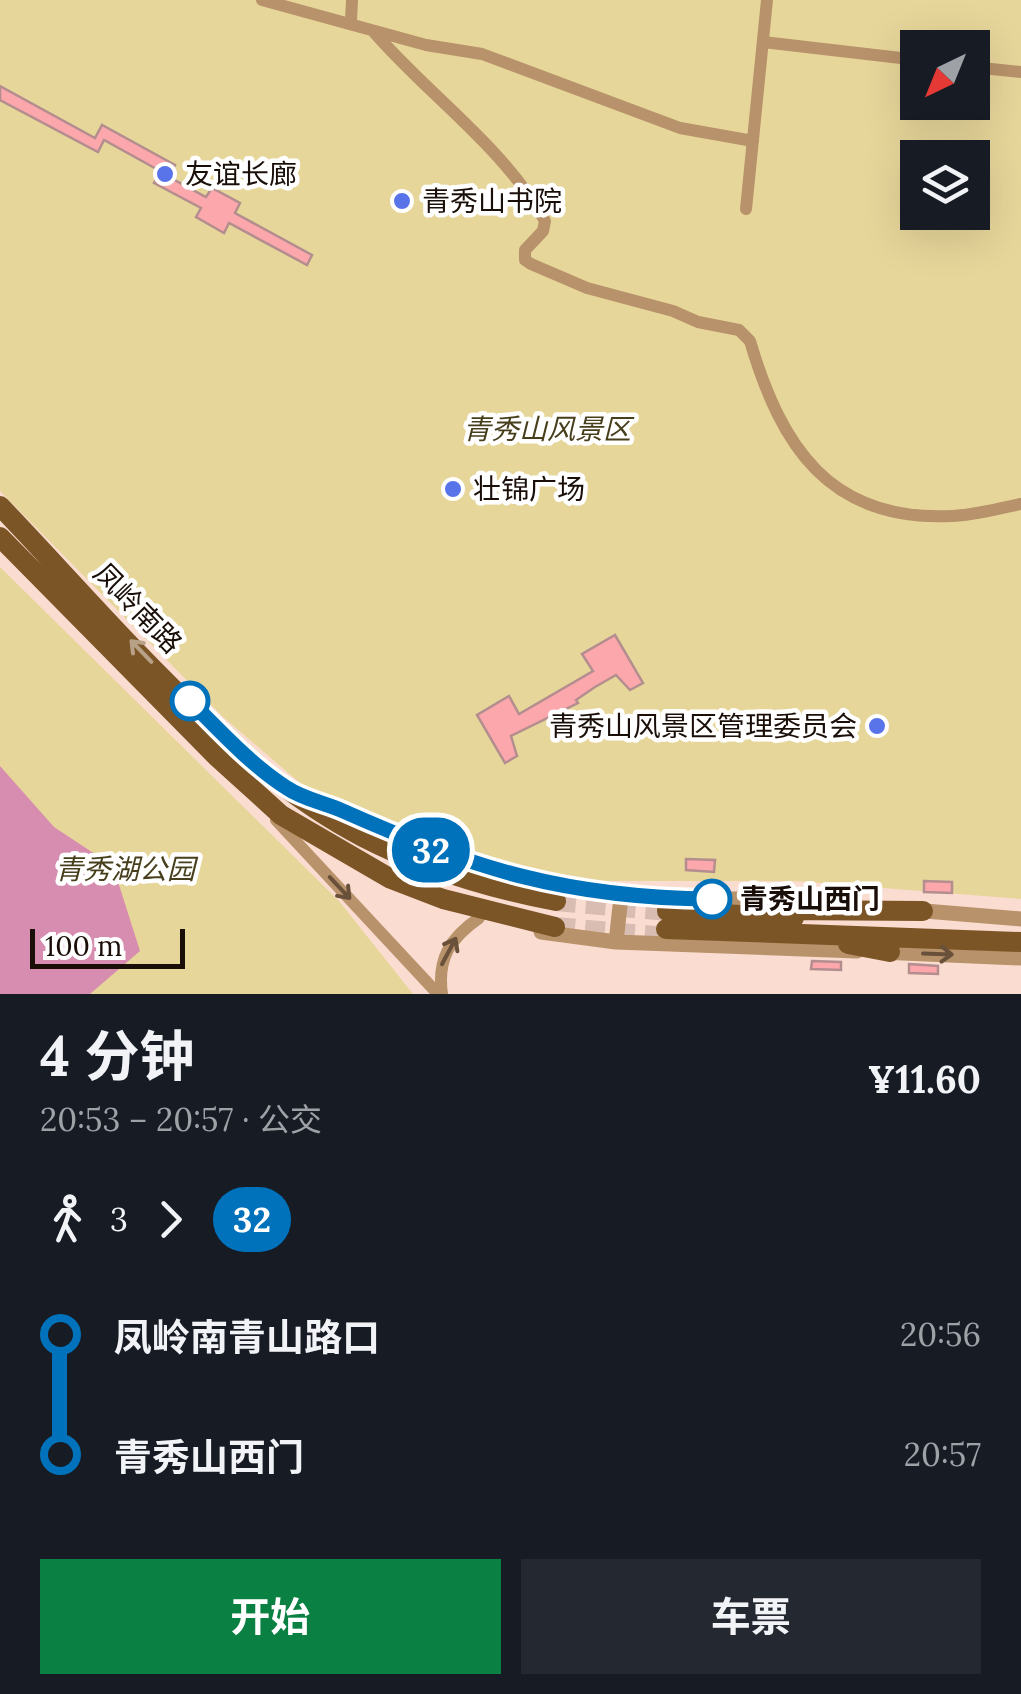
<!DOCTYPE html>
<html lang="zh">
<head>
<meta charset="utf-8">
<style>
	body { margin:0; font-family:Lora,"Noto Sans SC",serif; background:#242831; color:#f1f3f6; height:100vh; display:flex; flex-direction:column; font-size:38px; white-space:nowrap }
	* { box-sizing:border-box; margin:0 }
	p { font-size:32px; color:#9ea1a6 }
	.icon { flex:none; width:55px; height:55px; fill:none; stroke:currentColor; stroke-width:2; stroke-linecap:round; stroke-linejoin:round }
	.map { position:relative; height:994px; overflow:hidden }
	.details { display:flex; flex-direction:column; background:#171b24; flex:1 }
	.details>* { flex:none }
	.badge { padding:0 20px; border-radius:32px; font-size:35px; line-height:65px }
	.needle { width:65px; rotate:223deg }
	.buttons { position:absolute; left:900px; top:30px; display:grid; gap:20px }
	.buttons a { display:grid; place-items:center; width:90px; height:90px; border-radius:0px; background:#171b24; box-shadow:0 10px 40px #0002; font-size:50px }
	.scale { position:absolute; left:30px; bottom:25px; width:155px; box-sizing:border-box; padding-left:10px; border:5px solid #1a0e09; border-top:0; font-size:28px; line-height:35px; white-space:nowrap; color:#1a0e09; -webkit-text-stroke:8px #fff; paint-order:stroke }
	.map>.badge { position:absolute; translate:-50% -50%; box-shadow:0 0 0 5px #fff }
	.legs { display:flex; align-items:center; gap:15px; height:110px; padding:0 40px; font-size:32px }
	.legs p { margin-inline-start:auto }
	.summary { display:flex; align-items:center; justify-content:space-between; height:170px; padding:0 40px }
	h1 { font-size:55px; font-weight:700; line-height:75px }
	.button { display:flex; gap:20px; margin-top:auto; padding:20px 40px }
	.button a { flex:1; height:115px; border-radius:0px; background:#0b8043; color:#fff; font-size:40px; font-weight:700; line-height:115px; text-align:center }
	.button a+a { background:#242831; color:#f1f3f6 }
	ul { padding:0 40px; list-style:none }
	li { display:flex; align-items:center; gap:35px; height:120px; font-size:38px }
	li i { display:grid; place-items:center; width:15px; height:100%; margin:0 12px; background:currentColor }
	li i::after { content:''; width:25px; height:25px; margin:-12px; border:8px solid; border-radius:50%; background:#171b24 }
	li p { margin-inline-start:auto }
	li:first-child i { background:linear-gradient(#0000 50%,currentColor 0) }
	li:last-child i { background:linear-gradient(currentColor 50%,#0000 0) }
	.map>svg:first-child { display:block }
</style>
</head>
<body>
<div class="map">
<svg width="1021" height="994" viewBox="0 0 1021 994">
	<rect width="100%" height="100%" fill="#fbdcd1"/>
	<path fill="#e7d69a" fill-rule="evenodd" d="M0 0H1021V899L795 881H603L504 866 380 823 307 789 222 716 0 491ZM918 48H972V102H918ZM918 158H972V212H918Z
		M0 567 339 901 413 994H0Z"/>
	<path fill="#d68db0" d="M0 766 54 827 113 866 140 951 90 994H0Z"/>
	<path fill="#fba7ac" stroke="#b48e8f" stroke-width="2.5" d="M0 86 95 138 102 125 175 165 169 177 206 197 212 188 240 203 235 213 312 255 307 265 229 223 224 233 196 217 201 208 154 183 160 171 104 140 98 152 0 100Z
		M615 635 643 683 630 690 616 675 595 687 576 700 578 703 511 736 517 756 505 763 477 715 509 696 519 714 593 671 582 654Z
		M686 859 715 860 714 872 686 870Z
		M924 881 952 882V893L924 892Z
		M812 961 841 962V970L811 969Z
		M909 964 938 966V974L909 973Z"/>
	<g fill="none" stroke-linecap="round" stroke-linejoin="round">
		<path stroke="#d9bdb3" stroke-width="20" stroke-dasharray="20 10" stroke-linecap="butt" d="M556 901 667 911
			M555 927 666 937"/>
		<path stroke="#b8926a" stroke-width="12" d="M262 0 426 45 482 54 680 128 753 141
			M351 21 352 0
			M373 31C427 94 504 147 545 221L543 231 525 250V260L531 264 587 288 673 311 698 322 739 330 750 341C781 446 829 522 952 516 975 515 999 508 1021 504
			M763 42 918 60
			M972 67 1021 72
			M746 209 767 0
			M276 820 438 994
			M442 994C437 959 450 938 479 918"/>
		<path stroke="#b8926a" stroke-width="15" d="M315 800C381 827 444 860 514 877 607 900 700 897 795 901
			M913 910 1021 919
			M541 932 616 942 857 951
			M616 942 621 897
			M880 952 1021 958"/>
		<path stroke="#7c5526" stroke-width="20" d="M0 506C104 614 230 769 363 837 425 869 488 888 556 901
			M0 537 216 756 281 815 391 879 443 899 555 927
			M780 910 923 911
			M667 911 794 918
			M666 929 1021 942
			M848 944 890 952"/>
	</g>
	<defs><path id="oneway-shaft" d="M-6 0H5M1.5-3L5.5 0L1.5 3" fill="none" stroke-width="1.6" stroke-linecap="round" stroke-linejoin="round" transform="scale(2.5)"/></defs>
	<use stroke="#b7a288" href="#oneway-shaft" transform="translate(141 651) rotate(-134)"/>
	<g stroke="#69503a">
		<use href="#oneway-shaft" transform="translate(340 888) rotate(47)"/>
		<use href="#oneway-shaft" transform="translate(449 951) rotate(-62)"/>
		<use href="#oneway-shaft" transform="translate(938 954) rotate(2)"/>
	</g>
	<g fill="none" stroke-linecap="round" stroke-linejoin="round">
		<g stroke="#fff" stroke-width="22">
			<path id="line-1" d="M190 701C220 731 251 765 287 788 303 799 325 803 343 811 473 869 568 898 712 899"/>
		</g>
		<use href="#line-1" stroke="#0072bc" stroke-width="15"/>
	</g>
	<g fill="#5973e9" stroke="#fff" stroke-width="4">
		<circle cx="165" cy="174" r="10"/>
		<circle cx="402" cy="201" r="10"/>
		<circle cx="453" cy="489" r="10"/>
		<circle cx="877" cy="726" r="10"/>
	</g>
	<g fill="#fff" stroke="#0072bc" stroke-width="5">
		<circle cx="190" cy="701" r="18"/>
		<circle cx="712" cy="899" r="18"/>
	</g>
	<g text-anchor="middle" stroke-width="9" stroke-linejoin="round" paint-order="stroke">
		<g font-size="28" fill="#1a0e09" stroke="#fff" text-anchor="start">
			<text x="185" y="184">友谊长廊</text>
			<text x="422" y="211">青秀山书院</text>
			<text x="473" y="499">壮锦广场</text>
			<text x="857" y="736" text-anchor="end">青秀山风景区管理委员会</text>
		</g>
		<g font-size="28" font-style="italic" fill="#473e1c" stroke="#fff">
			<text x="547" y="439">青秀山风景区</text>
			<text x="125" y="879">青秀湖公园</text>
		</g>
		<g font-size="28" fill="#1a0e09" stroke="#fff">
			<text transform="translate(138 608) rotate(46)" y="10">凤岭南路</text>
		</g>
		<g font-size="28" font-weight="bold" fill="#1a0e09" stroke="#fff" text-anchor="start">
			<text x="740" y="909">青秀山西门</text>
		</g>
	</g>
</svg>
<div class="buttons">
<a><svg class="needle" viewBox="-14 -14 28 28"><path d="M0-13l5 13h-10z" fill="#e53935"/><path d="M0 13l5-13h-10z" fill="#9ea1a6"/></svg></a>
<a><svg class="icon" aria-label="layers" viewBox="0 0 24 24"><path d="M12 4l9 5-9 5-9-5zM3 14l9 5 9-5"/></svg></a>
</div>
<div class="scale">100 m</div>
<b class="badge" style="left:431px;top:850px;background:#0072bc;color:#fff">32</b>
</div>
<section class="details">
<div class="summary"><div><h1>4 分钟</h1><p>20:53 – 20:57 · 公交</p></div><b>¥11.60</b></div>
<div class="legs"><svg class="icon" aria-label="walk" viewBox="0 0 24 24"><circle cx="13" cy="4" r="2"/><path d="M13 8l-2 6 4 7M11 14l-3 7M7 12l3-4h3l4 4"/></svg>3<svg class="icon" aria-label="forward" viewBox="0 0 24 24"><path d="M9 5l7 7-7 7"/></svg><b class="badge" style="background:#0072bc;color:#fff">32</b></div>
<ul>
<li><i style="color:#0072bc"></i><b>凤岭南青山路口</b><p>20:56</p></li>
<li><i style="color:#0072bc"></i><b>青秀山西门</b><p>20:57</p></li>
</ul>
<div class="button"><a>开始</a><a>车票</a></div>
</section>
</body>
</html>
